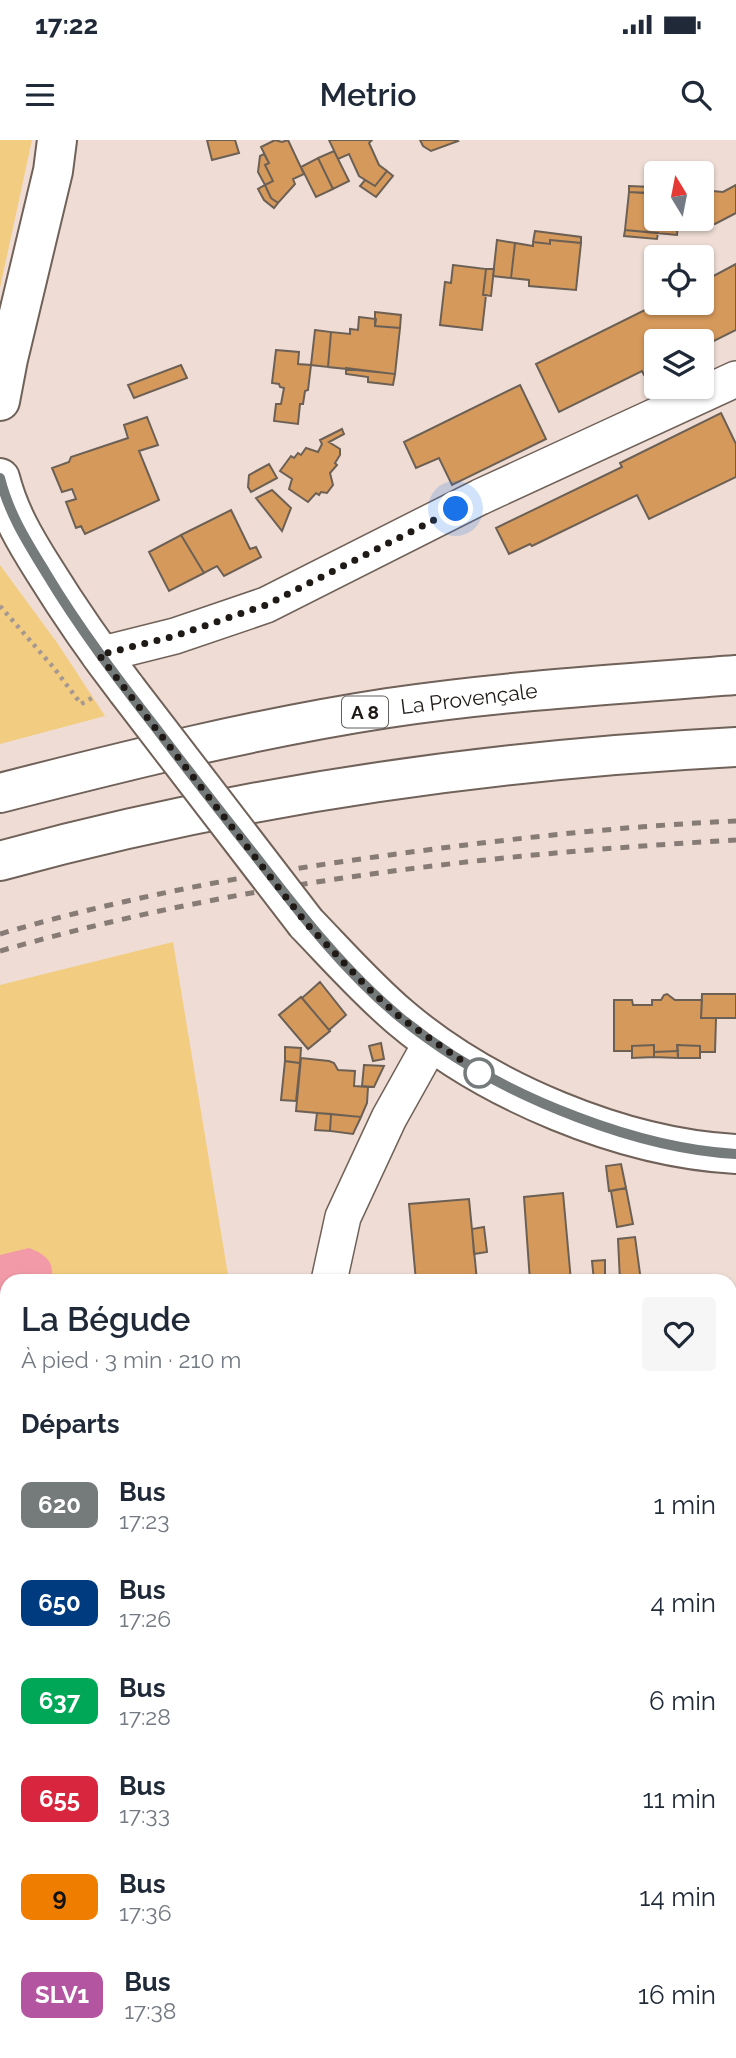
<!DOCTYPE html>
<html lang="fr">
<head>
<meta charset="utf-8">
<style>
	body { margin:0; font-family:Raleway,sans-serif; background:#f6f6f7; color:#1f2937; height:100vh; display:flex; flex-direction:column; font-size:26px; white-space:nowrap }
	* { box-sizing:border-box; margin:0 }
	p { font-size:23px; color:#747a83 }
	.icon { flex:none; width:38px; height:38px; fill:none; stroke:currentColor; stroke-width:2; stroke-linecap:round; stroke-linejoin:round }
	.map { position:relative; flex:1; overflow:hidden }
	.drawer { position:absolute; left:0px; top:1134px; width:737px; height:784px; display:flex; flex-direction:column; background:#fff; border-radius:21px 21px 0 0; box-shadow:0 2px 5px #0004 }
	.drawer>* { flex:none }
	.badge { padding:0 14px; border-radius:10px; font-size:24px; line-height:46px }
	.needle { width:46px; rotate:350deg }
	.controls { position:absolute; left:644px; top:21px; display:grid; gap:14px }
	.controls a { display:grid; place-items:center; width:70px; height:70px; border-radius:7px; background:#fff; box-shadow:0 2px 5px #0004; font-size:35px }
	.you { position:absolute; width:35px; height:35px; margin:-18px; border:5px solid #fff; border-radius:50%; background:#1a73e8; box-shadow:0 0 0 10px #1a73e833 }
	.map>.badge { position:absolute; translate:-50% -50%; box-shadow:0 0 0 4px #fff }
	h2 { padding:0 21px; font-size:26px; line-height:63px }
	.round { display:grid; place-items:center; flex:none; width:74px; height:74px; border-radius:7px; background:#f6f6f7 }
	.headline { display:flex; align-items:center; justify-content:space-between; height:119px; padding:0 21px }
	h1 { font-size:33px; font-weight:600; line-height:52px }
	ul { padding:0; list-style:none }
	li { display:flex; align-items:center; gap:21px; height:98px; padding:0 21px }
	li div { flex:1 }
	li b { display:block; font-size:26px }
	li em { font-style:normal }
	li .badge { min-width:77px; font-weight:700; text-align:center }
	.status { display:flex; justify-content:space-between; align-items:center; height:49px; padding:0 35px; background:#fff; direction:ltr }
	.status svg { height:19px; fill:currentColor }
	header { display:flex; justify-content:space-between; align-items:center; height:91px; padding:0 21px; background:#fff; font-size:32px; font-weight:600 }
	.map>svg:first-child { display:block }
</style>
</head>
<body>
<div class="status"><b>17:22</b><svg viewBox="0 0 49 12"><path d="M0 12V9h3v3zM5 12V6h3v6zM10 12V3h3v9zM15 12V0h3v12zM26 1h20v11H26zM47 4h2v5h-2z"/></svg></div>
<header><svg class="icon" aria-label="menu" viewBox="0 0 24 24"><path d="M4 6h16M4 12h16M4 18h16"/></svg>Metrio<svg class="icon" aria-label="search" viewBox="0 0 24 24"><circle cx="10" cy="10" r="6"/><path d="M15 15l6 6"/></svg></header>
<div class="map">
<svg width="736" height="1918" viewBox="0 0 736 1918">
	<rect width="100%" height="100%" fill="#efddd5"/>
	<path fill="#f2cc80" d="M0 0H32L0 148Z
		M0 425 58 504 105 576 0 604Z
		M173 802 229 1141H7V1302L0 1303V845Z"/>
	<path fill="#f29aa8" d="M29 1108C45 1114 56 1122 51 1141H7V1241L0 1231V1115Z"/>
	<path fill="#d6995c" stroke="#6c6055" stroke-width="2" d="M207 0H235L239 13 212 20Z
		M275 0 282 2 288 0 304 34 293 39 295 44 278 63 271 58 265 45 273 41 265 25 269 23 261 7Z
		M329 0H372L369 3 379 25 387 31 375 46 359 36 349 14 338 19Z
		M420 0H457L458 1 431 11 423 6Z
		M334 11 349 41 333 49 318 18Z
		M264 14 269 23 265 25 273 41 265 45 258 32 260 16Z
		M318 18 333 49 316 57 301 27Z
		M387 31 393 36 376 57 360 46 365 40 375 46Z
		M265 45 271 58 278 63 274 68 264 60 258 49Z
		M736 45V73L715 84 697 83 698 79H702V50L723 52Z
		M629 46 652 47 651 53 629 52Z
		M629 52 656 54V79H698L697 83 678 81 677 95 625 90Z
		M625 90 658 93 657 99 624 96Z
		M535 91 581 97V103L550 100V104L533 102Z
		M497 100 515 103 511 138 493 136Z
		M550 100 581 103 576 150 529 146V140L511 138 515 103 533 106V102L550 104Z
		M736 124V190L702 207V201H656V229L644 235 642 231 559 272 536 224 659 163H702V142Z
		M453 125 486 129 483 155H486L482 190 440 185 445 142 451 143Z
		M486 129H494L491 156 483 155Z
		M375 172 401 175 400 188 375 186Z
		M359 177 376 179 375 186 400 188 395 234 328 227 331 192 350 194V189L358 190Z
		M315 190 331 192 328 227 311 225Z
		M276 210 299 212 298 224 311 225 308 250 305 251 303 264H300L298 284 274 281 276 264H281L284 248 280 247 279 244 272 243Z
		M181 225 187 238 134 258 128 245Z
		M346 228 395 234 393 245 368 242V237L346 234Z
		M520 245 546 299 452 345 439 318 416 328 404 302Z
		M721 273 736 304V337L649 379 637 355 532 406 530 404 509 414 496 388 622 327 620 323Z
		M147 277 158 305 139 311 159 360 85 394 81 386 76 388 66 362 76 359 72 349 62 352 52 328 69 322 71 317 128 298 124 285Z
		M342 289 344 294 329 302 340 309V315L335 323 337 325 330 333 333 345 327 353 321 352 319 355 316 353 308 362 289 349 292 339 280 331 291 316 294 318 298 313 301 315 306 308 318 312 322 304 320 300Z
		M269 324 277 338 251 352 248 347 249 335Z
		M272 350 291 368 282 391 256 358Z
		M231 370 250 409 256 407 261 417 224 436 217 426 204 433 181 395Z
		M181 395 204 433 169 451 149 412Z
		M320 842 346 875 329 890 302 858Z
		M667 854 675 860H702L701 878H716L715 912H700V906L677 905 678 911 654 912V905L632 906V911H614V860H632L633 865H652V860H661L664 855Z
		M702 854H736V878H701Z
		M301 857 330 891 308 909 279 875Z
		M381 903 384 919 373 921 369 906Z
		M654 905V917L632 918V906Z
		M677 905 700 906V918H678Z
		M285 907 301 908 300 923 285 921Z
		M678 911V918L654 917V912Z
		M301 918 329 921 334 923 338 930 355 931 354 946 368 947 367 963 361 977 296 971Z
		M285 921 300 923 296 961 281 960Z
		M364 925 384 926 374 947 362 946Z
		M317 973 331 974 330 991 315 990Z
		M331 974 361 977 353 994 330 991Z
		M621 1024 626 1048 609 1051 606 1026Z
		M626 1048 633 1084 617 1087 611 1051Z
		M563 1053 571 1141H530L524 1057Z
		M469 1059 477 1141H416L409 1064Z
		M484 1087 487 1112 474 1114 472 1089Z
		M635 1097 641 1141H620L618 1099Z
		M605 1120V1141H594L592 1121Z
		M7 1307V1379L0 1381 7 1426V1484L0 1485V1308Z
		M736 1416V1491L730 1492V1417Z
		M736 1584V1621L730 1622V1586Z
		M7 1590V1696L0 1670V1591Z
		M7 1698V1737L0 1736Z
		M730 1758H736V1780L730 1779Z
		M736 1885V1914L723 1918H655L654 1911H730V1887Z
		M460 1911H523L526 1918H463Z"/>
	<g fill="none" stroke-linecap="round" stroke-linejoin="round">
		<g stroke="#706159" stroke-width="38">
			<path id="minor" d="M99 515 175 496 266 465 480 357 736 239
				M329 1141 343 1077 389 978 432 901
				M0 1540H7
				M730 1566 736 1564
				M730 1681 736 1700
				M293 1911 295 1918"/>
		</g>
		<g stroke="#706159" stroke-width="42">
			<path id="secondary" d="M0 261 8 219 53 31 57 0
				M0 338C9 373 25 400 44 430 70 472 97 511 127 550
				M306 783C337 815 366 848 400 877 487 951 622 1008 736 1014"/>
		</g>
		<g stroke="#706159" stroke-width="42">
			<path id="motorway" d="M0 653C129 620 257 588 388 568 503 551 620 544 736 535
				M0 721C240 655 487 620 736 607"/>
		</g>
		<path stroke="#a59791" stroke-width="4.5" stroke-dasharray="3.5 5" stroke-linecap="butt" d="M0 466 54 528 81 564 92 558"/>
		<use href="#minor" stroke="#fff" stroke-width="35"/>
		<use href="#secondary" stroke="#fff" stroke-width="38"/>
		<use href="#motorway" stroke="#fff" stroke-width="38"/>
		<path stroke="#877b76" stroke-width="5" stroke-dasharray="9 9" stroke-linecap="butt" d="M0 794C132 755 268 731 404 713 515 698 625 686 736 681
			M0 811C239 742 488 714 736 700"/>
		<g stroke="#706159" stroke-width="42" stroke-linecap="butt">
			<path id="secondary-bridge" d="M127 550 306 783"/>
		</g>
		<use href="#secondary-bridge" stroke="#fff" stroke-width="38"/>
	</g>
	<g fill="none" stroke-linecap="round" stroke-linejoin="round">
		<g stroke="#fff" stroke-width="16">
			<path id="line" d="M0 338C9 374 27 402 46 433 79 488 117 538 156 588 189 632 223 675 257 718 301 775 346 833 402 879 455 922 513 953 577 977 627 996 682 1011 736 1014"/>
		</g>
		<use href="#line" stroke="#757a7b" stroke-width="10"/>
		<path stroke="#201a17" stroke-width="7" stroke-dasharray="0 12.6" d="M456 369 266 465 175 496 99 515 306 783 368 848 402 879 481 934 479 933"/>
	</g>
	<circle fill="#fff" stroke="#757a7b" stroke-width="3.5" cx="479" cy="933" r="14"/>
	<g text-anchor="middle" stroke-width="7" stroke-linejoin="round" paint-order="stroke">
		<rect fill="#fff" stroke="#635f5d" stroke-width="2" x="342" y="556.5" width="46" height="31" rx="5"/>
		<g font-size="19" font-weight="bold" fill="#201a17">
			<text x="365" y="579">A 8</text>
		</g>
		<g font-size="21" fill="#201a17" stroke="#fff">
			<text transform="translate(469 559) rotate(-7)" y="7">La Provençale</text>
		</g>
	</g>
</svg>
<div class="controls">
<a><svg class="needle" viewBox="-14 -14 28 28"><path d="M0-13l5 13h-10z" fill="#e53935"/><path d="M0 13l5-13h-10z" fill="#747a83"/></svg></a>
<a><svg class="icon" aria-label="locate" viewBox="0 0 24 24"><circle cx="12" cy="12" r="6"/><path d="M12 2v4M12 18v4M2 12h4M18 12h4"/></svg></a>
<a><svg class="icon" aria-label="layers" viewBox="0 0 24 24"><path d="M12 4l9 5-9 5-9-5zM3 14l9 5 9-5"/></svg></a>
</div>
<div class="you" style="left:456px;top:369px"></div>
<section class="drawer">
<div class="headline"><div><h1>La Bégude</h1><p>À pied · 3 min · 210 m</p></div><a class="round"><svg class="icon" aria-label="heart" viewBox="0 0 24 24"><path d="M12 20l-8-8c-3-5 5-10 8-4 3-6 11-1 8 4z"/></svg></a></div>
<h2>Départs</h2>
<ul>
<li><span class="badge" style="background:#757a7b;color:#fff">620</span><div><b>Bus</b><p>17:23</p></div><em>1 min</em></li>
<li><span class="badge" style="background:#003b80;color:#fff">650</span><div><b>Bus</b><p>17:26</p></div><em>4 min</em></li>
<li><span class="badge" style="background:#00a757;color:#fff">637</span><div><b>Bus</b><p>17:28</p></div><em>6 min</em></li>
<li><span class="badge" style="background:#d7263d;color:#fff">655</span><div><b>Bus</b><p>17:33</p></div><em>11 min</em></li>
<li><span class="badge" style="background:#ee7d00;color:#111">9</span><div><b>Bus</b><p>17:36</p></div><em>14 min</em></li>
<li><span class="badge" style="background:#b355a1;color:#fff">SLV1</span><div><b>Bus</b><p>17:38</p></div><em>16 min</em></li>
</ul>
</section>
</div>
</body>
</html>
